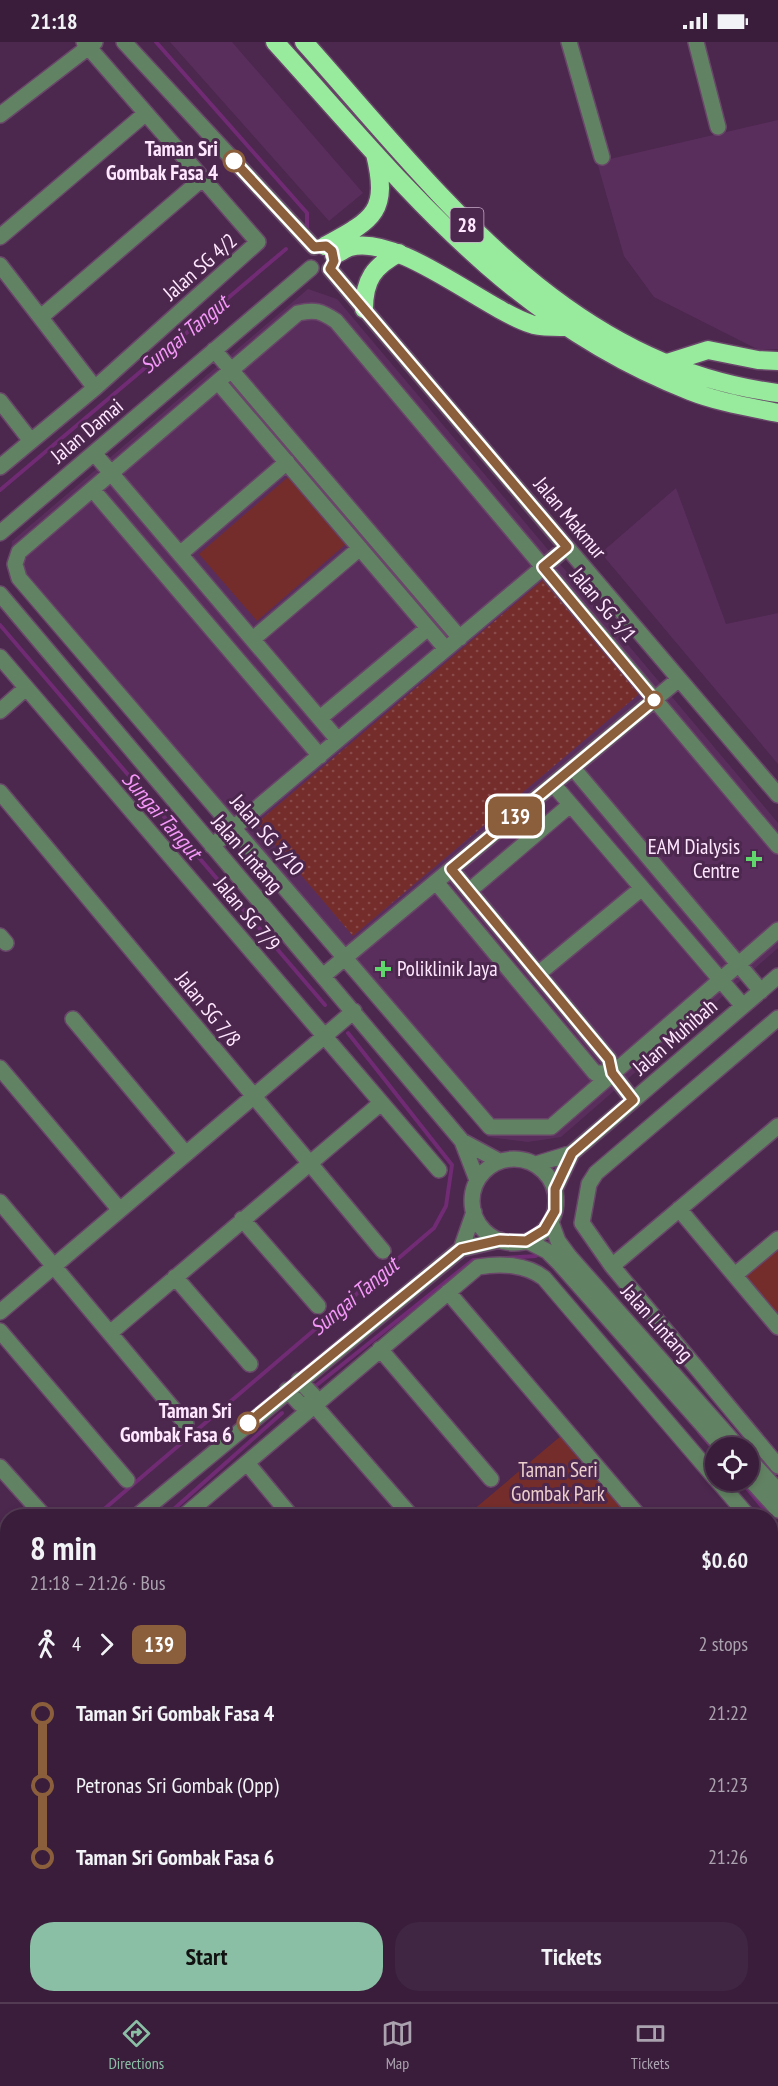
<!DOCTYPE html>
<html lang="en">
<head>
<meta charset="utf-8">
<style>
	body { margin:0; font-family:"PT Sans Narrow",sans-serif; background:#402642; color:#f1f3f6; height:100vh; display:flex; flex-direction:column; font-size:22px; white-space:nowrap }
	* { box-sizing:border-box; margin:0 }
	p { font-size:20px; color:#aba2af }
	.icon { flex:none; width:33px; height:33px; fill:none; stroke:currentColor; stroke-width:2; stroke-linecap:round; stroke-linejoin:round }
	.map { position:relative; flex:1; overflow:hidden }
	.details { position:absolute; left:0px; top:1467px; width:778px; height:494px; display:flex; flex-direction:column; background:#391d3a; border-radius:24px 24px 0 0; box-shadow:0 3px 9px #0003,0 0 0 2px #533b54 }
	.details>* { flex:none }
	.badge { padding:0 12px; border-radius:9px; font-size:21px; line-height:39px }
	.buttons { position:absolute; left:705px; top:1395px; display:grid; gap:12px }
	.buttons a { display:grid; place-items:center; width:54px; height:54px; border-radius:50%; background:#391d3a; box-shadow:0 3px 9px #0003,0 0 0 2px #533b54; font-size:30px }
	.map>.badge { position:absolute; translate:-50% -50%; box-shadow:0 0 0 3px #fff }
	.legs { display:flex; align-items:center; gap:9px; height:66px; padding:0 30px; font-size:20px }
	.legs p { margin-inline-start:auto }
	.overview { display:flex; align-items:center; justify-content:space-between; height:102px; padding:0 30px }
	h1 { font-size:33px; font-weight:600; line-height:45px }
	.primary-button { display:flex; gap:12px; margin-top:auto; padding:12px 30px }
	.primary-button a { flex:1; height:69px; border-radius:24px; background:#8abfa5; color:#111; font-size:24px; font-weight:600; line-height:69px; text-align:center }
	.primary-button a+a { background:#402642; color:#f1f3f6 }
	ul { padding:0 30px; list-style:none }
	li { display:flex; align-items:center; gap:21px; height:72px; font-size:22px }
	li i { display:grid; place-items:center; width:9px; height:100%; margin:0 8px; background:currentColor }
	li i::after { content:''; width:15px; height:15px; margin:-8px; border:4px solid; border-radius:50%; background:#391d3a }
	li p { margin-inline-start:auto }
	li:first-child i { background:linear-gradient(#0000 50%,currentColor 0) }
	li:last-child i { background:linear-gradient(currentColor 50%,#0000 0) }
	.status { display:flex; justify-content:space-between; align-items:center; height:42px; padding:0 30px; background:#391d3a; direction:ltr }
	.status svg { height:16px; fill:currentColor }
	.tab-bar { display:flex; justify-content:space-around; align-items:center; height:84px; border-top:2px solid #533b54; background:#391d3a; font-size:16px; color:#aba2af }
	.tab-bar a { display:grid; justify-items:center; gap:3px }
	.tab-bar .active { color:#8abfa5 }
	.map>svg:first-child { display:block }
</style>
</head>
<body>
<div class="status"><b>21:18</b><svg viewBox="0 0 49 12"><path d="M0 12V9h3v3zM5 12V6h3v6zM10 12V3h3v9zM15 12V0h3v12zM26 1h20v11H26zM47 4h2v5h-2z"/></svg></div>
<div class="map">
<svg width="778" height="1960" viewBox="0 0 778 1960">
	<defs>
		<pattern id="grass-dots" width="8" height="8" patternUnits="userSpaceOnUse" patternTransform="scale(1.5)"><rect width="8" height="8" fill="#742d2a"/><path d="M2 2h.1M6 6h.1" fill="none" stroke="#894b4a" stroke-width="1.8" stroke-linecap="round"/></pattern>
		<pattern id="forest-firs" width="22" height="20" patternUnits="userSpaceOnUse" patternTransform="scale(1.5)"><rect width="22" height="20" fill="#742d2a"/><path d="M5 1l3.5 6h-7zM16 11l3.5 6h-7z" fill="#894b4a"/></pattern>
	</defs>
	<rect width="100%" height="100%" fill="#4c274e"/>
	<path fill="#5a2e5c" d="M170 0H232L363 151 329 179Z
		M778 78V307L759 308 654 255 624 214 597 120Z
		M308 247 337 257 778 781V906L561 1095 528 1100 488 1095 9 529 12 499Z
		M676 446 726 582 778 571V722L601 511Z
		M448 1953H520L512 1960H446L444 1957Z"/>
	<path fill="url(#grass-dots)" d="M543 538 639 652 353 894 257 781Z"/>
	<path fill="url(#forest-firs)" d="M7 1605 8 1953H335L339 1958 337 1960H0V1607Z"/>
	<path fill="#742d2a" d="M288 435 346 502 257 579 199 512Z
		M778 1196V1285L735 1233Z
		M562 1393 621 1464 609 1474H466Z"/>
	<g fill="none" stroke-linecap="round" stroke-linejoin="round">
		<path stroke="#702b74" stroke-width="4" d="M156 0 307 171V188
			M0 448 286 207
			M0 583 325 963
			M313 1346 473 1218 536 1214
			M699 1390 716 1410
			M740 1438 770 1474
			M96 1474 434 1186 446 1164 452 1123 348 991
			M166 1474 282 1371
			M771 1476 778 1484
			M0 1556 8 1550
			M0 1601 8 1600"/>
		<g stroke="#69466a" stroke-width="18">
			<path id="minor" d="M124 0 314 205
				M569 0 602 115
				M696 0 718 85
				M0 73 95 0
				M0 195 146 71
				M0 223 95 346
				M330 227 778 753
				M41 275 202 137
				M214 308 460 596
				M218 340 446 607
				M0 359 31 399
				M94 411 338 698
				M0 425 95 346 258 200 84 0
				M93 448 320 714
				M0 491 311 226
				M180 512 287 420
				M0 552 462 1099 477 1138
				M253 597 360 506
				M0 615 439 1128
				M0 669 26 646
				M320 676 428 586
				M573 726 761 949
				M553 742 743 964
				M0 750 383 1209
				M212 804 567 505
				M778 804 336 279C321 269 315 267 298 271L19 510 15 522 19 536 490 1085H551L778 888
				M451 827 609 1017 612 1031 633 1058
				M436 840 595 1031H612
				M469 849 570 763
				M0 894 6 901
				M538 932 642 846
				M323 934 679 637
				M778 976 596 1131 589 1142 582 1181 612 1224 778 1424
				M73 977 186 1112
				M0 1026 119 1167
				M462 1099 499 1119
				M472 1159a42 42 0 1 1 84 0a42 42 0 1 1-84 0Z
				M536 1122 572 1111 778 934
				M555 1147 572 1111
				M0 1160 186 1382
				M679 1167 778 1285
				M242 1177 318 1264
				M551 1180 558 1199 569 1214 739 1406
				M527 1199 547 1209 560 1222 723 1406
				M461 1207 474 1170
				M612 1224 778 1084
				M735 1233 778 1197
				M175 1235 250 1322
				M448 1250 639 1474
				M0 1270 354 969
				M0 1289 127 1438
				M110 1291 381 1061
				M380 1307 491 1437
				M299 1338 313 1353 315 1364 411 1474
				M287 1348 300 1362 315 1364
				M748 1416 778 1449
				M247 1421 291 1474
				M0 1425 44 1474
				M748 1435 778 1468
				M717 1438 748 1474
				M137 1474 461 1207 500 1198
				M184 1474 478 1225C500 1221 526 1222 544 1236L716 1437
				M771 1502 778 1510
				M771 1574 778 1566
				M0 1585 8 1581
				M771 1613 778 1606
				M771 1625 778 1619
				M771 1671 778 1680
				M771 1809 778 1817
				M771 1949 778 1957
				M660 1953 666 1960
				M365 1960 371 1953
				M379 1960 387 1953
				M431 1960 439 1953
				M587 1960 596 1953"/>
		</g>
		<g stroke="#69466a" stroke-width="21">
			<path id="highway" d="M275 0C403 141 507 278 690 349 718 360 749 365 778 371
				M304 0C437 149 564 324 778 351
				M325 204C374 177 389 170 375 112
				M334 213C339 211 345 207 350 205 399 192 483 266 531 282 540 286 553 284 563 285
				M364 267C364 238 374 224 399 211
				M667 321 708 308 758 318 778 319"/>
		</g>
		<use href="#minor" stroke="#628363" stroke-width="15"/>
		<use href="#highway" stroke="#98eb9c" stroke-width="18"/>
	</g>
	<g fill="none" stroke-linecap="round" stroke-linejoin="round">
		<g stroke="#fff" stroke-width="14">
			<path id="line-1" d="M234 119 314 205 326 204 332 209 334 219 330 227 567 505 543 525 654 658 451 827 609 1017 612 1031 633 1058 572 1111 555 1147V1169L544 1188 526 1199 500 1198 461 1207 248 1381"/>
		</g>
		<use href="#line-1" stroke="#8b5e3c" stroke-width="9"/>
	</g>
	<g fill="#fff" stroke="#8b5e3c" stroke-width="3">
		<circle cx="234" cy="119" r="10"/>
		<circle cx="654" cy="658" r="8"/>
		<circle cx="248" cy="1381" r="10"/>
	</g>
	<g fill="#5fd56b" stroke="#4c274e" stroke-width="2">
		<path d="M751 808h6v6h6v6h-6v6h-6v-6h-6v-6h6z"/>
		<path d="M380 918h6v6h6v6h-6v6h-6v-6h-6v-6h6z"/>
	</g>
	<g text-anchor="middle" stroke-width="6" stroke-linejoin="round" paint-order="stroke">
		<rect fill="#4c274e" stroke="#c9adca" stroke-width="1.5" x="450.5" y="166" width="33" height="34" rx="4.5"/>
		<g font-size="20" font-weight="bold" fill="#ffe7ff">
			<text x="467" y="190">28</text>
		</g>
		<g font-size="21" font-weight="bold" fill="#ffe7ff" stroke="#4c274e" text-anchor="end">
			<text x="218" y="114">Taman Sri<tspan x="218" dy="24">Gombak Fasa 4</tspan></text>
			<text x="232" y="1376">Taman Sri<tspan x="232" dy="24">Gombak Fasa 6</tspan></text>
		</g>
		<g font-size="21" fill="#ffe7ff" stroke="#4c274e">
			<text transform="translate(200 225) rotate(-41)" y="7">Jalan SG 4/2</text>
			<text transform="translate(87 389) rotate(-40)" y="7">Jalan Damai</text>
			<text transform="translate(570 476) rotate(50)" y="7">Jalan Makmur</text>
			<text transform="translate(603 563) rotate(50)" y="7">Jalan SG 3/1</text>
			<text transform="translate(267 793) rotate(49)" y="7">Jalan SG 3/10</text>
			<text transform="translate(247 812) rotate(49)" y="7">Jalan Lintang</text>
			<text transform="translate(247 872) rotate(50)" y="7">Jalan SG 7/9</text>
			<text transform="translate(208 967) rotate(51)" y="7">Jalan SG 7/8</text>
			<text transform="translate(675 995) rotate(-41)" y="7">Jalan Muhibah</text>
			<text transform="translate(657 1281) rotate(48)" y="7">Jalan Lintang</text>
		</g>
		<g font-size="21" fill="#ffe7ff" stroke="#4c274e" text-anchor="end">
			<text x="740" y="812">EAM Dialysis<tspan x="740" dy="24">Centre</tspan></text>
			<text x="397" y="934" text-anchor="start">Poliklinik Jaya</text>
		</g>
		<g font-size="21" fill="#eccfcc" stroke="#4c274e">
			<text x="558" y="1435">Taman Seri<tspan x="558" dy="24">Gombak Park</tspan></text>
		</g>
		<g font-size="22" font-style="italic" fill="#f597f9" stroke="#4c274e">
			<text transform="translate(184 292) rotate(-40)" y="8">Sungai Tangut</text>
			<text transform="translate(162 773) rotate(49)" y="8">Sungai Tangut</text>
			<text transform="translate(354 1254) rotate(-40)" y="8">Sungai Tangut</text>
		</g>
	</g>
</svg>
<div class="buttons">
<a><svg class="icon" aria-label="locate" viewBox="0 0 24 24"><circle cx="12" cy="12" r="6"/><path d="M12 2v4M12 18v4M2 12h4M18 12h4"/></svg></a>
</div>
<b class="badge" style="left:515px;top:774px;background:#8b5e3c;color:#fff">139</b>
<section class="details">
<div class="overview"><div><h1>8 min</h1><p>21:18 – 21:26 · Bus</p></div><b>$0.60</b></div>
<div class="legs"><svg class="icon" aria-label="walk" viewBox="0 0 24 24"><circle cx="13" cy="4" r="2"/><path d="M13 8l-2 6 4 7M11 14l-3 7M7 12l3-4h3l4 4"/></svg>4<svg class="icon" aria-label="forward" viewBox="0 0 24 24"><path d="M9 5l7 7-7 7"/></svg><b class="badge" style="background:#8b5e3c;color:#fff">139</b><p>2 stops</p></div>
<ul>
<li><i style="color:#8b5e3c"></i><b>Taman Sri Gombak Fasa 4</b><p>21:22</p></li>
<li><i style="color:#8b5e3c"></i><span>Petronas Sri Gombak (Opp)</span><p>21:23</p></li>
<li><i style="color:#8b5e3c"></i><b>Taman Sri Gombak Fasa 6</b><p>21:26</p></li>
</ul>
<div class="primary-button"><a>Start</a><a>Tickets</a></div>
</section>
</div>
<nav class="tab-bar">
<a class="active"><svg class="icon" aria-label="directions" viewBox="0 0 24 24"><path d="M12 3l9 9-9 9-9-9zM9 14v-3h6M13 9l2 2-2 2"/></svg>Directions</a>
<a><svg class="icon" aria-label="map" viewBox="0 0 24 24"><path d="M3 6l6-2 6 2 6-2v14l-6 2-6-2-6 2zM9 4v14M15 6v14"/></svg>Map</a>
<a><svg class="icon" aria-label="tickets" viewBox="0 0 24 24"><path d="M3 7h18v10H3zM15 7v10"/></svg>Tickets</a>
</nav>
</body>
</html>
